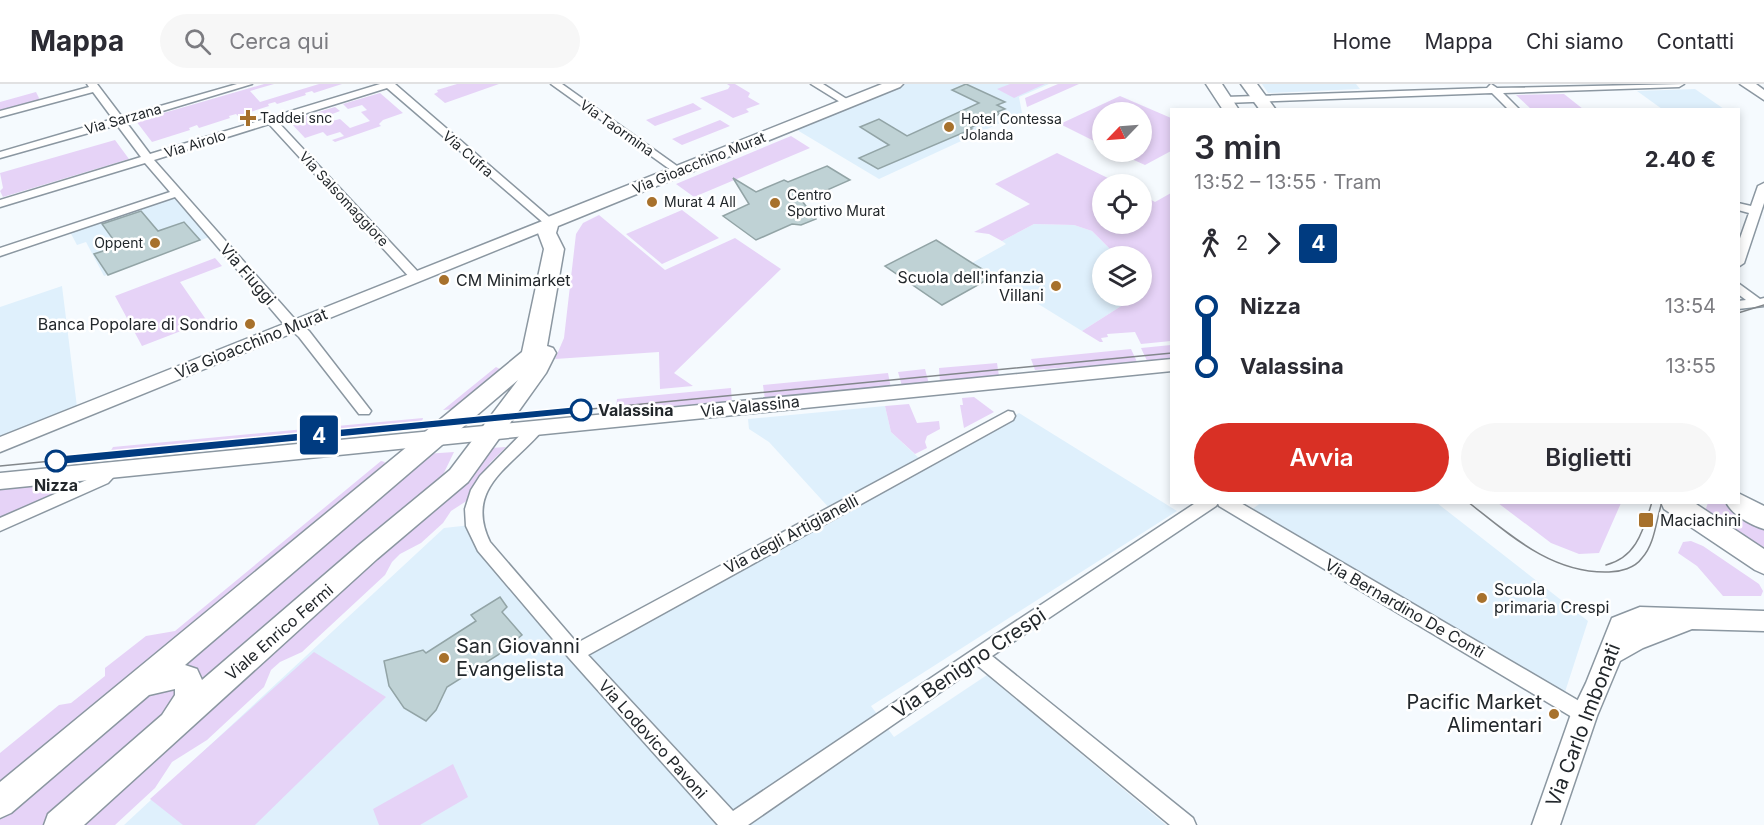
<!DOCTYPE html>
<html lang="it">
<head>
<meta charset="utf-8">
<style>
	body { margin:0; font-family:Inter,sans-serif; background:#f7f7f7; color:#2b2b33; height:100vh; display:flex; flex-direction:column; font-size:22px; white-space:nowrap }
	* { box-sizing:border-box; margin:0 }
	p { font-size:20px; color:#7c7c81 }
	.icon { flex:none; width:33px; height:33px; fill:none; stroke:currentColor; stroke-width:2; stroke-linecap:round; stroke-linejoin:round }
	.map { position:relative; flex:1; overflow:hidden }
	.side { position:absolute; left:1170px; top:24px; width:570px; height:396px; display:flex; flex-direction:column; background:#fff; border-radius:0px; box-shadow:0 3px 9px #0003 }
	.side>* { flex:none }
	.badge { padding:0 12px; border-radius:4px; font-size:21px; line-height:39px }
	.needle { width:39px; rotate:245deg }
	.buttons { position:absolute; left:1092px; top:18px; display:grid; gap:12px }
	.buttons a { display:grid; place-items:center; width:60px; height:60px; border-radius:50%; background:#fff; box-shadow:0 3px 9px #0003; font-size:30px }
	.map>.badge { position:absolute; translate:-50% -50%; box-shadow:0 0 0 3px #fff }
	.legs { display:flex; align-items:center; gap:9px; height:66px; padding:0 24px; font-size:20px }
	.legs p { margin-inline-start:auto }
	.overview { display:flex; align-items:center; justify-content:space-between; height:102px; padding:0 24px }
	h1 { font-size:33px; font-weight:600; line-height:45px }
	.button { display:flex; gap:12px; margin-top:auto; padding:12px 24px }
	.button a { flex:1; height:69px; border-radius:36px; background:#d93025; color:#fff; font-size:24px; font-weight:600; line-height:69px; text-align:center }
	.button a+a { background:#f7f7f7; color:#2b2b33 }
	ul { padding:0 24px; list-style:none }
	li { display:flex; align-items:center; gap:21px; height:60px; font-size:22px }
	li i { display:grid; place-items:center; width:9px; height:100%; margin:0 8px; background:currentColor }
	li i::after { content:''; width:15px; height:15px; margin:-8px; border:4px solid; border-radius:50%; background:#fff }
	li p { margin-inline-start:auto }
	li:first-child i { background:linear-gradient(#0000 50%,currentColor 0) }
	li:last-child i { background:linear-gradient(currentColor 50%,#0000 0) }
	header { display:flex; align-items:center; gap:36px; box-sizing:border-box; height:84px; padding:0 30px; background:#fff; border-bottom:2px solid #e1e1e2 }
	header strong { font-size:28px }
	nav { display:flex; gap:33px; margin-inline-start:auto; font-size:21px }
	.search { width:420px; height:54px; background:#f7f7f7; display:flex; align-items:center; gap:15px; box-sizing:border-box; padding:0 21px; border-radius:33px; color:#7c7c81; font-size:22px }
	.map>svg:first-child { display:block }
</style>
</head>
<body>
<header>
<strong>Mappa</strong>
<div class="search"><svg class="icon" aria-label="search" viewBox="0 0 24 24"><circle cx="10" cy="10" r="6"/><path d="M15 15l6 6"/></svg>Cerca qui</div>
<nav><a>Home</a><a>Mappa</a><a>Chi siamo</a><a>Contatti</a></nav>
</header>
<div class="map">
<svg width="1764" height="741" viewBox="0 0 1764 741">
	<rect width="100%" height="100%" fill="#f5fafe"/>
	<path fill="#dff0fc" d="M897 0H1049L1019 13 1022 29 879 95 792 43Z
		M1262 0H1356L1360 5 1268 9Z
		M1695 5 1724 25H1662L1637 7Z
		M176 110 212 152 104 192 86 158 77 161 69 146Z
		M1034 140 1074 141 1092 147 1117 172H1102V212H1137L1082 247 972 179 1006 160 1002 157Z
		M62 202 78 331 0 362V223Z
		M885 322 891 348 921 376 831 426 769 358 749 345 748 335Z
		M1019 329 1177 427 871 622 894 653 987 591 1166 741H124L444 444 471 441 573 572Z
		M1262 418 1437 419 1588 537 1565 608 1371 494 1251 426Z"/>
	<path fill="#e6d3f7" d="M264 0H274L250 7 260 18 319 0H342L314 9 312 7 305 9 306 11 277 20 275 18 268 20 269 22 238 32 236 30 229 32 230 34 199 44 197 41 189 44 190 46 152 58 136 37Z
		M457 0H499L445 19 434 10 438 8 437 6Z
		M727 0H735L750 9 748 13 760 20 746 25 749 28 733 34 700 14 728 5 730 2Z
		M1010 0H1045L1014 14 997 5Z
		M1058 0H1079L1027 23 1025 14Z
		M36 8 40 16 0 27V18Z
		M380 9 403 29 383 36 379 40 381 42 335 58 332 56 344 52 340 48 327 52 323 48 305 54 289 37 335 23 340 27 327 32 332 37 340 35 350 44 370 37 361 28 367 26 362 21 348 25 343 20Z
		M1564 10 1583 25H1531L1516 11Z
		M1120 12 1171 34V67L1145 81 1116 68H1142V28H1102V61L1060 40Z
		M693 19 702 25 655 42 646 36Z
		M720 36 730 42 682 61 672 55Z
		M791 52 810 64 694 113 676 100Z
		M115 56 129 75 3 113 0 107 3 104 0 89Z
		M1057 69 1120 100H1102V140H1142V111L1155 118 1171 109V257L1141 260 1135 248 1107 250 1108 253 1101 254 1103 258H1100L1082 247 1137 212H1142V209L1148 204 1142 197V172H1117L1092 147 1074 141 1034 140 1002 157 989 150 974 148 1030 120 995 100Z
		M682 126 719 154 662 180 626 150Z
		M599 131 665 186 735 154 781 185 674 289 693 302 660 305 659 268 555 275 564 254 576 150 583 139Z
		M215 174 222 182 180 198 207 237 142 262 115 212Z
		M1171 261V277L1148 279 1141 264Z
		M1131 265 1138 280 1088 285 1069 283 1035 286 1031 275Z
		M997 279 999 292 940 299 939 284Z
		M496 283 502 286 455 325 443 326Z
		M925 285 929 300 902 302 898 288Z
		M888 289 891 304 765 316 763 301Z
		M731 304 732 319 611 328V325L616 324 617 315Z
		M974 313 994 328 964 344 960 321H963L962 314Z
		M909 320 917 339 939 337 940 345 927 352 925 358 927 364 915 370 891 348 885 322Z
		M423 334 420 344 106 375 113 363Z
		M506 363 490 379 468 416 451 427 443 439 421 459 400 470 392 478 385 491 302 568 280 578 271 586 264 603 207 656 172 678 155 704 115 741H73L366 484 453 411 467 397 491 364Z
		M454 368 441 395 204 599C201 586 194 584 182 582L425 370Z
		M381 377 385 378 382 384 0 708V669L59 621 71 619 105 592V584L146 552 175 547Z
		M83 398 0 434V405Z
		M1498 419H1621L1599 469 1579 470 1551 459Z
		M1708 419H1723L1764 445V466L1705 427Z
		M1691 457 1703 462 1759 500 1763 507 1761 512H1723L1697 482 1678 469 1683 458Z
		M314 568 386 613 255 741H183L150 715Z
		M169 601 181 608 182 615 47 741H0V728L136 613Z
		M453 680 468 713 420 741H379L373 725Z"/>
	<path fill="#bfd2d5" stroke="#92a4a6" stroke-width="1.5" d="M966 0 1005 18 997 21 1005 25 997 28 1000 30 970 44 972 45 878 85 859 74 889 61 860 43 879 35 907 52 979 19 952 6Z
		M827 82 850 96 802 117 816 135 801 141 792 140 756 156 723 132 749 120 733 94 756 108 784 96 788 98Z
		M141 127 158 147 184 138 200 156 108 191 94 170 118 162 102 140Z
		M936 156 972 179 994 192 942 221 885 182Z
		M500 513 507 523 502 528 522 551 498 571 447 603 436 626 426 637 404 624 389 602 384 577 423 566 426 569 476 537 471 531Z"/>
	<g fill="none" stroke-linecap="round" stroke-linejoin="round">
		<g stroke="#8b97a1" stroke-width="3">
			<path id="minor" d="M87 0H97L122 33 237 0H252L126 38 150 70 380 0H395L556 139 554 141H546L387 4 278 38 420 190 422 193 420 196H412L269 40 154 76 292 232 309 247 371 327 369 330H359L299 253 282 238 175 113 0 172V164L170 108 145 79 0 123V116L141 73 117 41 0 74V68L113 35 93 8 0 33V27L89 3Z
				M551 0H562L684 87 679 90 675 89Z
				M811 0H823L853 19 845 21Z
				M1491 0 1497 4 1684 0 1679 3 1503 9 1520 26H1509L1492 9 1225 19 1220 16 1225 13 1487 4Z
				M1764 99V119L1744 179 1738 183V160L1749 129 1738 126V119L1751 122 1758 102Z
				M1738 199 1760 215 1764 214V222L1738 225V217L1746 216 1738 210Z
				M1008 327 1013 328 1015 332 1013 336 588 571 733 727 989 555 1197 418H1239L1591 624 1593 630 1591 636 1584 639 1577 636 1219 422 1218 419 1216 422 992 572 1193 734 1196 741H1170L978 582 748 741H718L569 574 478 467 466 442 465 425 471 406 480 392 532 339H542L544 343 542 347C511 383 464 404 490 458L577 559Z
				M113 379 118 381 121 385 108 399 0 447V434L98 391 108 381Z"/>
		</g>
		<g stroke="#8b97a1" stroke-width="3">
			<path id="secondary" d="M1740 0H1756L1764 6V16Z
				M550 134 556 136 558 139 556 142 0 368V353Z
				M1172 275V287L0 405V389Z
				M1640 523 1764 527V547L1692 545 1643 564 1620 577 1597 632 1560 741H1532L1571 630 1586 599 1612 534Z"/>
		</g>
		<g stroke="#8b97a1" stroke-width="3">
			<path id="primary" d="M882 0H903L900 3 558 142 556 149 564 165 547 262 553 264 556 269 546 289 468 398 377 475 84 741H44L48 730 162 631 175 611V605L149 611 11 729 0 734V698L522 268 544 165 538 149 543 135ZM518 296 450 386 438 396 359 461 202 596 197 585 185 581Z
				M1206 0H1222L1239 26H1223Z
				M1241 0H1257L1276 26H1260Z
				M1738 409 1764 422V445C1751 441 1732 431 1726 418H1738Z
				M1661 418H1693L1764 465V490L1755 486 1664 425Z"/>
		</g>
		<use href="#minor" fill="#fff" fill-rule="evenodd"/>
		<use href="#secondary" fill="#fff" fill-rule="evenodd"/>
		<use href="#primary" fill="#fff" fill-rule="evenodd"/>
		<path stroke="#82878b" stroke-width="1.5" d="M1738 229 1764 221
			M0 382 1172 269
			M1468 418C1510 451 1552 490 1609 488 1620 488 1635 484 1642 474 1655 460 1656 436 1662 418
			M1606 481C1637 473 1643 446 1652 418"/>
	</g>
	<path fill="#003b80" stroke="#fff" stroke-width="1.5" d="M581 322 585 323V329L56 381 51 377 56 372Z"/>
	<g fill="#a7712c" stroke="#fff" stroke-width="2">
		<path d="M245 25h6v6h6v6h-6v6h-6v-6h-6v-6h6z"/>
		<circle cx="949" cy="43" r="6"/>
		<circle cx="652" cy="118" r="6"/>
		<circle cx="775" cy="119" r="6"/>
		<circle cx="155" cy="159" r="6"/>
		<circle cx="444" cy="196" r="6"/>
		<circle cx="1056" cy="202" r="6"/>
		<circle cx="250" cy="240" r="6"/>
		<rect x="1638" y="428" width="16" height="16" rx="3"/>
		<circle cx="1482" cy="514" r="6"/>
		<circle cx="444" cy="574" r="6"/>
		<circle cx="1554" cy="630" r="6"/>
	</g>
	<g fill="#fff" stroke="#003b80" stroke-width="3">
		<circle cx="581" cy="326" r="10"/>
		<circle cx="56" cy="377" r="10"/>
	</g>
	<g text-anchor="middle" stroke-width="5" stroke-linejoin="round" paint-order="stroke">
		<g font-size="14" fill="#22272b" stroke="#fff" text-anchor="start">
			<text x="260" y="39">Taddei snc</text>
			<text x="961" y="40">Hotel Contessa<tspan x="961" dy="16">Jolanda</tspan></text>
			<text x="787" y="116">Centro<tspan x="787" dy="16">Sportivo Murat</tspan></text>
			<text x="664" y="123">Murat 4 All</text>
			<text x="143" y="164" text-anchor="end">Oppent</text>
		</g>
		<g font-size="14" fill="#22272b" stroke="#fff">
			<text transform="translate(123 35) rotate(-16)" y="5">Via Sarzana</text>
			<text transform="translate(617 44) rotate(35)" y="5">Via Taormina</text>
			<text transform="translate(195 60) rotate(-17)" y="5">Via Airolo</text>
			<text transform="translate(468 70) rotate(41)" y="5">Via Cufra</text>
			<text transform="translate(699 79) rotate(-22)" y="5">Via Gioacchino Murat</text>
			<text transform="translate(344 115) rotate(47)" y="5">Via Salsomaggiore</text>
		</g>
		<g font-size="16" fill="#22272b" stroke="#fff">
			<text transform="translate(248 190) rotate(49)" y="6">Via Fiuggi</text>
			<text transform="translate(251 259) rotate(-22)" y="6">Via Gioacchino Murat</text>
			<text transform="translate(750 322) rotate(-6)" y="6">Via Valassina</text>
			<text transform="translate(791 450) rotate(-28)" y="6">Via degli Artigianelli</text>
			<text transform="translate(1405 524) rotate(30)" y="6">Via Bernardino De Conti</text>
			<text transform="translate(279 548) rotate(-41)" y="6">Viale Enrico Fermi</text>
			<text transform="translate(653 655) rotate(48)" y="6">Via Lodovico Pavoni</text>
		</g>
		<g font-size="16" fill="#22272b" stroke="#fff" text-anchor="start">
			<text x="1044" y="199" text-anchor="end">Scuola dell'infanzia<tspan x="1044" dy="18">Villani</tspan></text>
			<text x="456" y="202">CM Minimarket</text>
			<text x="238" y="246" text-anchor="end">Banca Popolare di Sondrio</text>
			<text x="1660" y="442">Maciachini</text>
			<text x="1494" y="511">Scuola<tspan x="1494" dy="18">primaria Crespi</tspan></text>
		</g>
		<g font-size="16" font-weight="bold" fill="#22272b" stroke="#fff" text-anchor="start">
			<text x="598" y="332">Valassina</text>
			<text x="56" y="407" text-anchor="middle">Nizza</text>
		</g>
		<g font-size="20" fill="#22272b" stroke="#fff" text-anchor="start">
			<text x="456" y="569">San Giovanni<tspan x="456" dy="23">Evangelista</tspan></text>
			<text x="1542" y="625" text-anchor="end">Pacific Market<tspan x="1542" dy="23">Alimentari</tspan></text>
		</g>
		<g font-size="20" fill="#22272b" stroke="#fff">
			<text transform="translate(969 579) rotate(-34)" y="7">Via Benigno Crespi</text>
			<text transform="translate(1583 641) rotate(-69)" y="7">Via Carlo Imbonati</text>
		</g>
	</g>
</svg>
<div class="buttons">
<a><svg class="needle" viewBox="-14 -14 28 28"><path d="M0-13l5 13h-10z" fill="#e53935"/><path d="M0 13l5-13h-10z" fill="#7c7c81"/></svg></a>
<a><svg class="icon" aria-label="locate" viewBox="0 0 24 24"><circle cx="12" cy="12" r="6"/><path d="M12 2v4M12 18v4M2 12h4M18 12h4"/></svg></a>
<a><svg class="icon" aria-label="layers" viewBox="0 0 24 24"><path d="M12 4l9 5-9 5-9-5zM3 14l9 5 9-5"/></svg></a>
</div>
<b class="badge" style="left:319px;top:351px;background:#003b80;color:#fff">4</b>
<section class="side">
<div class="overview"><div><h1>3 min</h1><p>13:52 – 13:55 · Tram</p></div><b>2.40 €</b></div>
<div class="legs"><svg class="icon" aria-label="walk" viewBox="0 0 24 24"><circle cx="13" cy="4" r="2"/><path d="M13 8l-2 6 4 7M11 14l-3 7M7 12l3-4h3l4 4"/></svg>2<svg class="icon" aria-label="forward" viewBox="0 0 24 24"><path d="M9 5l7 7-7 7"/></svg><b class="badge" style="background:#003b80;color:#fff">4</b></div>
<ul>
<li><i style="color:#003b80"></i><b>Nizza</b><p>13:54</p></li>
<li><i style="color:#003b80"></i><b>Valassina</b><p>13:55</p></li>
</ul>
<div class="button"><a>Avvia</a><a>Biglietti</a></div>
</section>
</div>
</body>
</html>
